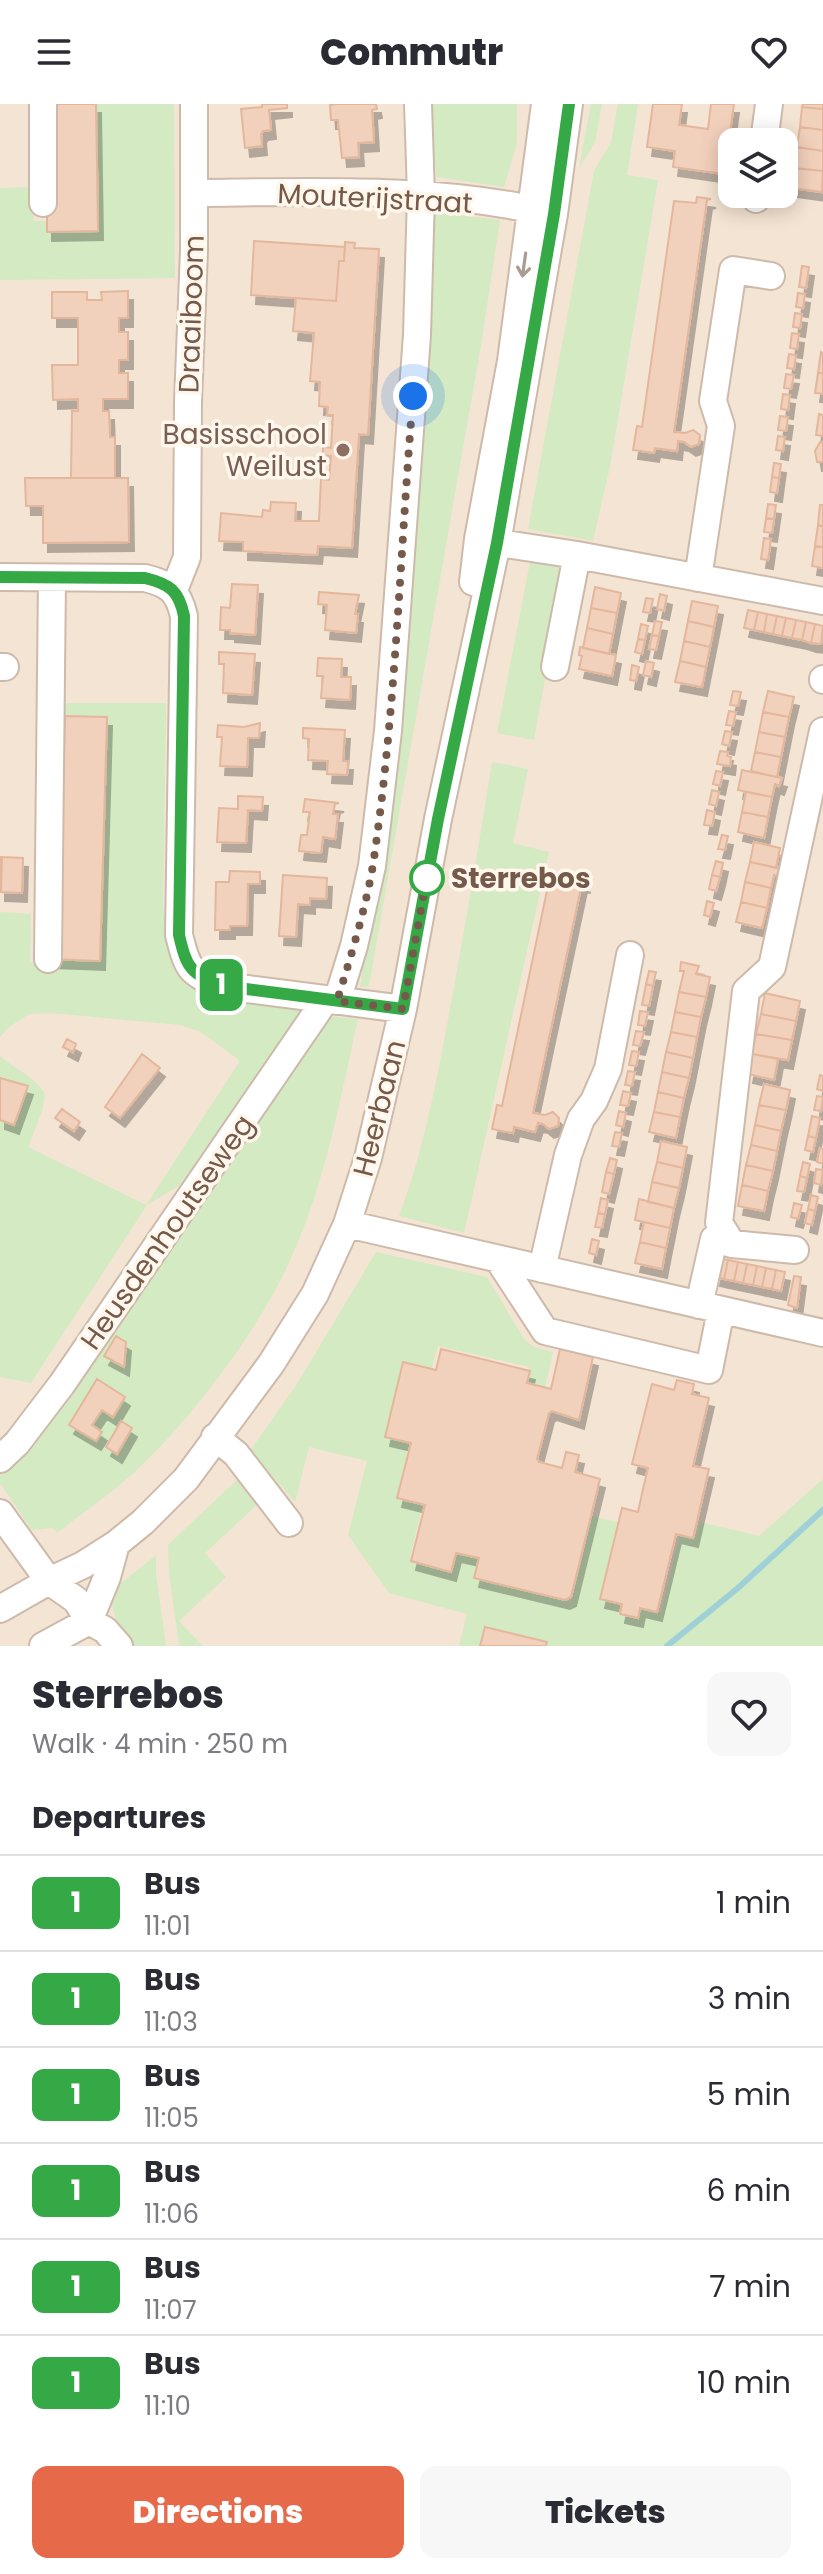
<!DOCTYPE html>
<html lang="en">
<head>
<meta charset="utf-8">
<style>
	body { margin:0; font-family:Poppins,sans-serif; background:#f7f7f7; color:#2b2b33; height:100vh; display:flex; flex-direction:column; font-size:30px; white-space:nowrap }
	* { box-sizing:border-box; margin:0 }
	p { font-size:26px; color:#7c7c81 }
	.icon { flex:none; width:44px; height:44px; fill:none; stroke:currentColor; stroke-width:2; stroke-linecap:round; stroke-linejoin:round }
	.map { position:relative; height:1542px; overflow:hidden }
	.side { display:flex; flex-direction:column; background:#fff; flex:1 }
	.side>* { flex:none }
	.badge { padding:0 16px; border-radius:12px; font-size:28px; line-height:52px }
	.controls { position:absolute; left:718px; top:24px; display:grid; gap:16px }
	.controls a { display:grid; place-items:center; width:80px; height:80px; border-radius:16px; background:#fff; box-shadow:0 4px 20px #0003; font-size:40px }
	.you { position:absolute; width:40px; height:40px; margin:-20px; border:6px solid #fff; border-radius:50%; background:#1a73e8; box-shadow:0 0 0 12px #1a73e833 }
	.map>.badge { position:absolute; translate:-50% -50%; box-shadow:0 0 0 4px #fff }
	h2 { padding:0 32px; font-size:30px; line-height:72px }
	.round { display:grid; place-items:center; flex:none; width:84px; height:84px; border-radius:16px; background:#f7f7f7 }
	.overview { display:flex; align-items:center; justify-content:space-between; height:136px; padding:0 32px }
	h1 { font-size:38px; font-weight:800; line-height:60px }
	.button { display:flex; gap:16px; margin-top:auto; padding:16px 32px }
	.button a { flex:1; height:92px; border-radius:16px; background:#e66a4a; color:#fff; font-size:32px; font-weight:800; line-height:92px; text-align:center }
	.button a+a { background:#f7f7f7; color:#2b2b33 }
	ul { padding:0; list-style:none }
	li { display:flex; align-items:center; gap:24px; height:96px; padding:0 32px; border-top:2px solid #e1e1e2 }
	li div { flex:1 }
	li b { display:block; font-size:30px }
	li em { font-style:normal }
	li .badge { min-width:88px; font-weight:700; text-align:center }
	header { display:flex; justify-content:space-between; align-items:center; height:104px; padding:0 32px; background:#fff; font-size:36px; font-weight:800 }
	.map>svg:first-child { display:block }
</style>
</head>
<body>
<header><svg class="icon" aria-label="menu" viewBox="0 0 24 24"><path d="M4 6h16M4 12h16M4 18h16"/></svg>Commutr<svg class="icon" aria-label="heart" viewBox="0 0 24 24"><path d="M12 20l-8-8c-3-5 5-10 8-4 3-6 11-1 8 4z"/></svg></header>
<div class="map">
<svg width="823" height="1542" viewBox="0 0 823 1542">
	<defs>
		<filter id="shadow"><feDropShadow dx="5" dy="9" stdDeviation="0" flood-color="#0004"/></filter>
	</defs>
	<rect width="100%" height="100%" fill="#fcf3e5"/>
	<path fill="#f4e4d3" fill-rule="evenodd" d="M0 0H823V1409L652 1542H0ZM732 38H784V90H732Z"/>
	<path fill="#d3eac3" d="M55 0H174L175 174 0 176V84L30 83 34 117H57Z
		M427 0H517V39L504 83 437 73Z
		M591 0H602L595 38 579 64Z
		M618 0H638L627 71 658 76 610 362 593 437 528 425 594 67 611 38Z
		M440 109 500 116 482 235 369 882 360 883 367 837 431 110Z
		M530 458 565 464 534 636 497 629Z
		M64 599H166L163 803 172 857 182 874 196 886 223 895 303 905 179 1082 147 1101 31 1279 0 1273V952C16 966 34 972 45 990L42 1007 28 1043 146 1101 240 957 201 928 180 921 51 909 29 910 9 923 0 933V808L31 810 30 858 59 859Z
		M492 658 528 665 513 739 549 748 464 1129 399 1112C424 1046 437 975 450 905 465 823 479 741 492 658Z
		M328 912 358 915C339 1000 324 1086 286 1165 253 1234 186 1322 129 1373 106 1393 81 1410 57 1429L53 1424 32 1426 0 1379V1365Z
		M376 1148 487 1173 524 1235 534 1243 553 1248 545 1284 526 1279 529 1263 438 1242 410 1337 397 1393 423 1399 410 1454 450 1464 454 1446 479 1452 474 1474 571 1498 592 1412 620 1419 601 1496 620 1501 618 1510 637 1515 640 1504 661 1509 680 1430 696 1433 700 1418 759 1432 823 1375V1542H459L467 1510 389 1489 348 1431 367 1357 309 1343 295 1398 250 1347 297 1280Z
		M240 1373 260 1398 205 1449 226 1473 179 1517 203 1542H179L169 1469 168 1441Z
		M156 1451V1470L166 1542H128L114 1510 110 1488Z"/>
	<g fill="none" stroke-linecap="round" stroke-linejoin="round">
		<path stroke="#9fd0d8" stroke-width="6" d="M667 1542 738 1484 823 1406"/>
	</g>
	<path fill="#f2d1bc" stroke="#e4b79d" stroke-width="2" filter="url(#shadow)" d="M55 0H96L98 127 47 128V87L51 76H57Z
		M262 0H287V4L269 6 271 26 263 27 261 30 262 42 245 44 241 5 262 3Z
		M337 0H376L377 5 372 6 374 38 358 39 359 53 342 54 338 16H331L330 1Z
		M653 0H682L679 21 708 25 711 0H734L724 70 673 63 675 47 647 43Z
		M803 0H823V5L802 3Z
		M802 3 823 5V26L800 23Z
		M800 23 823 26V47L797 43Z
		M797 43 823 47V67L794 64Z
		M794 64 823 67 822 88 791 84Z
		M697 93 711 95 707 96 674 328 685 329 693 326 700 331 699 340 691 343 684 338 678 337 677 347 655 344 654 349 633 346 637 322 642 323 674 97 696 99Z
		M254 137 345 143 344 157H339L336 197 251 191Z
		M345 138 355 139 354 144 379 145 368 331 359 330 352 444 318 442 317 451 243 447V438L219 437 221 409 262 413 263 406 270 407 271 398 296 399 295 417H319L321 375 329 376 331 352 323 351V343L331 344 333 311H327L328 303 319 302 320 278 310 277 314 229 293 227 296 194 336 197 339 157H344Z
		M802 162 809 163 806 184 799 183Z
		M128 187V214H119V228H128V256H119V269H128V295H103V307H109L110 333H115V374H71L72 307H78V295L53 296 52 261H78V214H52V188H87V196H102L101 188Z
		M798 189 805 190 803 204 796 203Z
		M795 209 802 210 800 224 793 223Z
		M792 229 799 230 797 245 790 244Z
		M821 248 823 249V269H818Z
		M789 250 796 251 794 265 787 264Z
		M818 269H823V290L815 289Z
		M786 270 794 271 791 285 784 284Z
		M783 290 790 291 788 306 781 305Z
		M819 310 823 311V332L816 331Z
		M780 312 788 313 786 327 778 326Z
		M778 332 785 333 783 347 776 346Z
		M820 338 823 339V358H817L815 347Z
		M774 359 781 360 779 374 772 373Z
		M772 373 779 374 777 389 770 388Z
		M25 374H128L129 438 43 439V402H26Z
		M768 400 776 401 774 415 766 414Z
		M820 401H823V422L818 421Z
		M766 414 774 415 772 429 764 428Z
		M818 421 823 422V443L815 442Z
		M764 434 771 435 768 456 761 455Z
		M815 442 823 443V464L812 462Z
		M232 480 258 481 255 531 230 529V526H220L221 503 230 504Z
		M595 483 621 489 617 509 591 504Z
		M319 488 359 491 355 510H358L356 529 325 526 327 501 318 500Z
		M660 490 667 492 664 507 657 505Z
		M646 494 653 495 650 509 643 508Z
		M692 497 718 502 714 523 688 517Z
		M591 504 617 509 613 530 587 524Z
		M748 506 758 508 754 526 744 524Z
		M758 508 767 510 764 528 754 526Z
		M767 510 777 512 773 530 764 528Z
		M777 512 786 514 782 532 773 530Z
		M786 514 796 516 792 534 782 532Z
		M796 516 806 518 802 536 792 534Z
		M655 517 662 518 659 532 652 531Z
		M688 517 714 523 710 543 684 537Z
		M806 518 815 520 811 539 802 536Z
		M641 520 648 522 645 536 638 535Z
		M815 520 823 522 821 540 811 539Z
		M587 524 613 530 609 550 583 544Z
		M652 531 659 532 656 546 649 545Z
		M638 535 645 536 642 550 635 548Z
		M684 537 710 543 706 563 680 557Z
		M580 543 616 551 612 572 579 565 582 552 579 551Z
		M219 548 255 550 252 591 223 589 224 560H219Z
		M318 554 342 555 341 573H351L350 596 321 594 323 572H317Z
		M646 557 654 559 651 573 643 571Z
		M680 557 706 563 702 583 675 578Z
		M632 561 639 563 636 577 630 576Z
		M733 587 741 588 738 602 730 601Z
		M768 587 794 593 789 613 763 608Z
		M729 607 736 608 733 622 726 621Z
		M763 608 789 613 785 633 759 628Z
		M65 612 107 613 100 857 49 855 60 803Z
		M260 619 259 634H248L247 663 220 662 222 633H217L218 621 244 623Z
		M303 624 345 626 343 657H348L347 671 327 670 328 657 308 656 309 635 303 634Z
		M725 627 732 628 729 642 722 640Z
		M759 628 785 633 781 653 755 648Z
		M720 647 728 648 727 652 731 653 730 662 717 660Z
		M755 648 781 653 777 673 751 667Z
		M742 666 782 674 779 682 775 680 772 693 738 686Z
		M716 667 723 668 720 682 713 680Z
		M712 686 719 688 716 702 709 700Z
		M746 688 772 693 768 713 742 708Z
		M238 692 263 693 262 707 248 706 246 739 217 738 219 704 238 705Z
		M305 695 339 699 335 700 333 710H338L335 735 323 733 321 749 299 747 301 731H307L310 708H303Z
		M707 706 715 708 712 722 704 721Z
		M742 708 768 713 764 734 738 728Z
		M722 731 728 732 725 746 718 745Z
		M754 738 780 744 776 764 750 758Z
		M0 753H2L1 788H0Z
		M2 753 23 754 22 789 1 788Z
		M716 757 723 759 720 773 712 771Z
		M750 758 779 764 777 772 774 771 771 784 745 778Z
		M230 767 260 768V780H248L247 822H230V826H215L216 778H229Z
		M283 771 327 774 326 795 310 794V801L298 800 296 833 279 832Z
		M712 771 720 773 716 787 709 785Z
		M572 776 586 780 582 779 533 1009 545 1011 553 1008 559 1014 558 1022 549 1025 543 1020 538 1019 535 1028 514 1023 513 1029 492 1025 497 1001 502 1002 549 777 571 781Z
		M745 778 771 784 767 804 741 798Z
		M707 797 714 799 710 813 704 811Z
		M741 798 767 804 762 824 736 818Z
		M681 858 699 862 696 870 710 873 706 893 679 888 684 867H680Z
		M649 867 656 868 653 882 646 880Z
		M646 880 653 882 649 902 642 901Z
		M679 888 706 893 701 913 675 908Z
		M765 889 800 897 796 917 761 910Z
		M640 907 648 908 645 922 638 921Z
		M675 908 701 913 697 933 671 928Z
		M761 910 796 917 792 936 756 930Z
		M636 927 644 928 640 942 633 941Z
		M671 928 697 933 693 954 666 948Z
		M756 930 792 936 788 956 752 950Z
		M67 935 76 940 73 948 63 943Z
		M632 947 639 948 636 962 629 961Z
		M666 948 693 954 689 974 662 968Z
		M142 950 160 964 120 1014 105 1003Z
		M752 950 778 955 774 976 748 970Z
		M628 967 635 968 632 982 625 981Z
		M662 968 689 974 684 994 658 988Z
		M820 971 823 972V987L817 985Z
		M0 974 28 982 14 1021 0 1016Z
		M764 980 790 986 786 1006 759 1001Z
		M623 987 631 989 628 1002 620 1001Z
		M658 988 684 994 680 1013 654 1008Z
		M817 992 823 993 821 1007 814 1006Z
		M759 1001 786 1006 781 1027 755 1021Z
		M62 1005 80 1018 74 1027 55 1014Z
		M619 1007 626 1009 623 1023 616 1021Z
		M654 1008 680 1013 676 1034 649 1028Z
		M812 1012 820 1014 816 1034 808 1032Z
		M755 1021 781 1027 777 1047 751 1041Z
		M615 1028 622 1029 619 1043 612 1042Z
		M808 1032 816 1034 813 1048 805 1046Z
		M661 1037 687 1043 683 1064 657 1058Z
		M751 1041 777 1047 773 1067 746 1061Z
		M820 1044 823 1045V1060L817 1058Z
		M610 1054 617 1056 614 1070 606 1068Z
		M657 1058 683 1064 679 1084 652 1078Z
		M803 1058 810 1060 807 1074 800 1072Z
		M746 1061 773 1067 768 1087 742 1081Z
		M816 1065 823 1066 821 1081 814 1079Z
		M606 1068 614 1070 609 1090 602 1088Z
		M800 1072 807 1074 804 1088 797 1087Z
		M652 1078 679 1084 674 1104 648 1098Z
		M742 1081 768 1087 764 1107 738 1102Z
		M811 1091 818 1093 815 1107 808 1105Z
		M601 1094 608 1096 605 1110 598 1109Z
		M639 1095 674 1104 670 1124 635 1116Z
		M794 1099 802 1101 798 1115 791 1113Z
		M808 1105 815 1107 812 1121 805 1119Z
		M598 1109 605 1110 602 1124 595 1123Z
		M644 1118 670 1124 666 1144 640 1138Z
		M592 1135 599 1137 596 1151 589 1149Z
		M640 1138 666 1144 662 1165 635 1159Z
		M719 1154 728 1156 724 1175 715 1173Z
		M728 1156 738 1158 734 1177 724 1175Z
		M738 1158 747 1160 743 1179 734 1177Z
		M747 1160 757 1162 753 1181 743 1179Z
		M757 1162 766 1164 762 1183 753 1181Z
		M766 1164 776 1166 772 1185 762 1183Z
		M776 1166 785 1168 781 1187 772 1185Z
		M794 1172 801 1173 797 1204 788 1201Z
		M116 1232 126 1238 124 1263 104 1252Z
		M441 1245 530 1267 527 1279 551 1285 560 1245 593 1253 579 1316 552 1307 549 1309 537 1355 539 1358 562 1364 566 1348 579 1351 575 1368 600 1375 571 1493 565 1496 474 1474 479 1454 456 1449 451 1468 411 1457 425 1401 397 1394 411 1339 385 1333 403 1258 436 1266Z
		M97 1275 125 1293 113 1313 102 1306 92 1321 102 1328 96 1337 69 1321Z
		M677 1276 694 1280 692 1290 709 1294 693 1362 709 1365 693 1434 676 1430 657 1508 640 1504 638 1514 620 1510 622 1500 600 1495 622 1404 638 1408 643 1385 648 1364 632 1360 652 1280 674 1286Z
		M121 1317 132 1324 117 1350 106 1343Z
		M485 1523 547 1538 546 1542H480Z"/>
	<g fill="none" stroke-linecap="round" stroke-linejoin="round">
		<g stroke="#cebaab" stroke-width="30">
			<path id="minor" d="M43 0V99
				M764 38 769 0
				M194 89C312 88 434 82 549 109
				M756 95 757 90
				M480 436 577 451 823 497
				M0 473 145 474C170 480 178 487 184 512L179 831C188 866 189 869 223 882L403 905
				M698 474 721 322 713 297 733 166 771 172
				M473 478 478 435 511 257 545 0
				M174 486 187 453 188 298 194 146V0
				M0 563H5
				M555 563 577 451
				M823 575V576
				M48 855 52 474
				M337 897 354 842 372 762 388 627 417 231 421 91 418 0
				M347 1120 823 1229
				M732 1140 719 1119 746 887 772 863 823 627
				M498 1155 545 1227 709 1266 721 1206
				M542 1165 568 1051 581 1015 594 997 608 965 630 851
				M699 1201 714 1135 732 1140 795 1146
				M215 1333 236 1350 289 1419
				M0 1355 17 1339 62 1280 326 895
				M0 1409 49 1477 76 1496 89 1517 43 1542
				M116 1440 107 1473 89 1517 105 1526 119 1542
				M0 1505 49 1477 83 1461 116 1440 143 1418 186 1375 271 1260 315 1190 347 1120 368 1054 403 905 438 715 497 439 554 110 569 0"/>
		</g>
		<use href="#minor" stroke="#fff" stroke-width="26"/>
	</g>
	<defs><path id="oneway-shaft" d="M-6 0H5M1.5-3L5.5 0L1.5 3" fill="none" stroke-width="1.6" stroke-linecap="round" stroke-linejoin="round" transform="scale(2)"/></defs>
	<use stroke="#ac9b92" href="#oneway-shaft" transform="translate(524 161) rotate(98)"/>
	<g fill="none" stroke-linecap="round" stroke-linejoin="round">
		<g stroke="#fff" stroke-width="18">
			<path id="line" d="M0 473 145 474C170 480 179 487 184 512L179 831C187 865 190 869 223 882L403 905 438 715 497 439 554 110 569 0"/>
		</g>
		<use href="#line" stroke="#34a945" stroke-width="12"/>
		<path stroke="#75594a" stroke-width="8" stroke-dasharray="0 14.4" d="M413 292C400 448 396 606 373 761 365 807 351 852 337 897L403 905 427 772V774"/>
	</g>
	<circle fill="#8d6e63" stroke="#fff7eb" stroke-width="3" cx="343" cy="346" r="8"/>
	<circle fill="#fff" stroke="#34a945" stroke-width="4" cx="427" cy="774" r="16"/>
	<g text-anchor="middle" stroke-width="7" stroke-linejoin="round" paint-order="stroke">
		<g font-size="28" fill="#75594a" stroke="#fff7eb">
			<text transform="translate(375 94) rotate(3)" y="10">Mouterijstraat</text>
			<text transform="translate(191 210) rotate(-88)" y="10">Draaiboom</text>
			<text transform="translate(379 1004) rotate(-76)" y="10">Heerbaan</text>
			<text transform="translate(167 1128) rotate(-55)" y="10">Heusdenhoutseweg</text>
		</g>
		<g font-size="28" fill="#785e54" stroke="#fff7eb" text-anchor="end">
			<text x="327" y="340">Basisschool<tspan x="327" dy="32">Weilust</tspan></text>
		</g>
		<g font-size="28" font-weight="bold" fill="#75594a" stroke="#fff7eb" text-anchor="start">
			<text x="451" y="784">Sterrebos</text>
		</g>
	</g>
</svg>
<div class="controls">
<a><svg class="icon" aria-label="layers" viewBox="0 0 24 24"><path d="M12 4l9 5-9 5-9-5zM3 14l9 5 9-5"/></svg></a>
</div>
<div class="you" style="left:413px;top:292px"></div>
<b class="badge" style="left:221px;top:881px;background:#34a945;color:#fff">1</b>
</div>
<section class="side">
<div class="overview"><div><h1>Sterrebos</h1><p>Walk · 4 min · 250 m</p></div><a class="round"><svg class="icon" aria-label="heart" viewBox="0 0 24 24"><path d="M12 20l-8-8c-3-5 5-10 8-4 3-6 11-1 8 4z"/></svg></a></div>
<h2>Departures</h2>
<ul>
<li><span class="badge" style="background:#34a945;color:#fff">1</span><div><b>Bus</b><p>11:01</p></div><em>1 min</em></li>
<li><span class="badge" style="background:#34a945;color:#fff">1</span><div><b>Bus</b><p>11:03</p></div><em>3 min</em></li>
<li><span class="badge" style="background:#34a945;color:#fff">1</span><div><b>Bus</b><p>11:05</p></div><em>5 min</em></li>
<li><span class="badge" style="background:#34a945;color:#fff">1</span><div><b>Bus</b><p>11:06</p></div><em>6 min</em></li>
<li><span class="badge" style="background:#34a945;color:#fff">1</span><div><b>Bus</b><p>11:07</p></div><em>7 min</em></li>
<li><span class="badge" style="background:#34a945;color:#fff">1</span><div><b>Bus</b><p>11:10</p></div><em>10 min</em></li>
</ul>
<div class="button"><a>Directions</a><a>Tickets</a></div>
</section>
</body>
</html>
